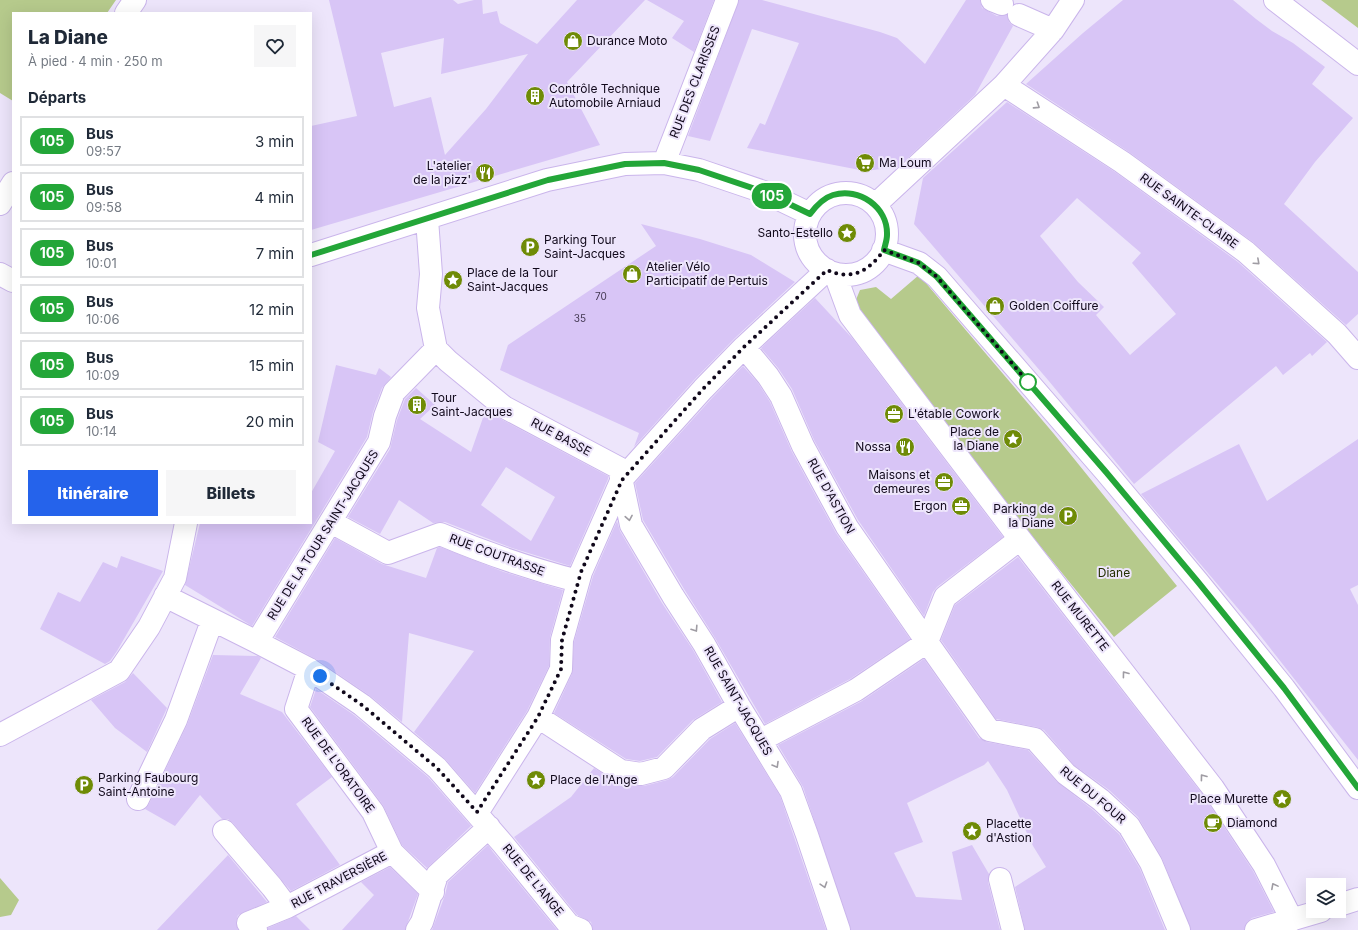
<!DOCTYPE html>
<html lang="fr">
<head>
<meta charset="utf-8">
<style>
	body { margin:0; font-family:Inter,sans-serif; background:#f6f6f7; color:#1f2937; height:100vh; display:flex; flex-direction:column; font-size:15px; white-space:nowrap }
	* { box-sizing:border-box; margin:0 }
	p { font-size:13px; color:#747a83 }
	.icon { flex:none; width:22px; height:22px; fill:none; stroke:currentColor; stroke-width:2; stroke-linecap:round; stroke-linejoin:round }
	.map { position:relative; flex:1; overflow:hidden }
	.sheet { position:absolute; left:12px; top:12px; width:300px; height:512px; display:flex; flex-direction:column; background:#fff; border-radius:0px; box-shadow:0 4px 16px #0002 }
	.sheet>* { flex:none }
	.badge { padding:0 8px; border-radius:13px; font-size:14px; line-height:26px }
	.controls { position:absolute; left:1306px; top:878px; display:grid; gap:8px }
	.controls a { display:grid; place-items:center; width:40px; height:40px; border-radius:0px; background:#fff; box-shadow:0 4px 16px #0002; font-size:20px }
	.you { position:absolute; width:20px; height:20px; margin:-10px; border:3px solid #fff; border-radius:50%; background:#1a73e8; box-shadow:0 0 0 6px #1a73e833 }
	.map>.badge { position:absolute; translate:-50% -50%; box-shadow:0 0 0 2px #fff }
	h2 { padding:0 16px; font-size:15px; line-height:36px }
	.round { display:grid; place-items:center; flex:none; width:42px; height:42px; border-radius:0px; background:#f6f6f7 }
	.summary { display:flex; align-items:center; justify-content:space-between; height:68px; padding:0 16px }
	h1 { font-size:19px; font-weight:800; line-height:30px }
	.cta { display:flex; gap:8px; margin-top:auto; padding:8px 16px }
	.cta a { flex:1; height:46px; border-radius:0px; background:#2563eb; color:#fff; font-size:16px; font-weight:800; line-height:46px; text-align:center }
	.cta a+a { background:#f6f6f7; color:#1f2937 }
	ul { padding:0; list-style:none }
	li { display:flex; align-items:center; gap:12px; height:50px; margin:0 8px 6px; padding:0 8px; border:2px solid #e0e1e3; border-radius:0px }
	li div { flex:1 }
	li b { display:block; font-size:15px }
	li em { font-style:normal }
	li .badge { min-width:44px; font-weight:700; text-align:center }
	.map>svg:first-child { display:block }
</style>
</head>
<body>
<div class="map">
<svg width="1358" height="930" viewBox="0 0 1358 930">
	<rect width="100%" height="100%" fill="#ede5fb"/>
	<path fill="#b6ca8c" d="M0 0H116L107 13H13V101L0 93Z
		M1321 0H1358V28Z
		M919 275 1054 434 1177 586 1114 637 993 488 853 307 860 290 876 287 891 299Z
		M0 878 19 900 11 915 0 917Z"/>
	<path fill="#d8c5f6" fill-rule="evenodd" d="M329 0H453L458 4 474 0H482L483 14 497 11 500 23 537 44 577 0H645L567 82 600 145 311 230V126L357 116ZM444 38 441 74 528 54 486 109 445 155 431 97 394 107 381 53Z
		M647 0H714L694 52 672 38 684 21Z
		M739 0H762L880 32 897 38 925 64 966 0H980L982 8 997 16 1007 15 1009 22 1013 26 975 95 898 167 865 171 747 148 760 123 765 125 799 43 752 29 710 141 688 136Z
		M1123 0H1233L1256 19 1272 31 1293 43 1325 67 1312 84 1353 118 1315 162 1284 204 1358 272V314L1346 325 1253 242 1129 152 1026 84 1083 33Z
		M1007 102 1115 172 1238 262 1327 342 1312 356 1310 353 1283 375 1276 366 1134 484 1048 380 914 224 923 178ZM1077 198 1141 253 1132 263 1176 314 1130 355 1096 315 1104 307 1078 282 1040 236Z
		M641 224 700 239 751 255 795 282 735 338 694 380 634 447 639 433 500 370 508 345 656 246Z
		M815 298 853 339 1003 537 937 587 933 592 924 616 858 520 814 440 792 389 778 368 761 348Z
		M336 365 376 375 379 368 391 377 382 388 373 412 367 437 252 626 185 585 200 523H311V493L335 451 318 442Z
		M743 366 758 383 770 402 792 452 836 533 910 639 850 679 765 724 715 638 684 589 643 520 635 483 712 398Z
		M416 388 435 405 420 419 471 452 485 412 495 416 608 476V479L570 566 512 548 445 522 433 523 399 500 380 534 348 517 390 449 397 420 405 399ZM506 467 555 497 531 541 481 505Z
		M1358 439V585L1350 589 1358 605V760L1252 625 1141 494 1239 444 1267 501Z
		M617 521 620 531 662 603 693 650 722 702 693 720 657 757 640 761 626 759 554 713 572 674 574 642 593 576Z
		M335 538 382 564 426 578 437 548 440 547 504 572 563 590 550 637 549 666 527 711 475 793 446 760 414 732 474 651 409 633 402 722 369 695 316 659 275 637Z
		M121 556 163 571 117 651 110 661 105 664 40 629 58 592 80 602 103 562 117 568Z
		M1018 557 1203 795 1253 871 1274 912 1252 918 1247 922 1244 930H1191L1162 858 1138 817 1109 790 1074 765 1044 730 1037 727 996 719 941 640 955 605Z
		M213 655 258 656 261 658 240 694 282 712 332 777 296 804 340 865 291 891 233 823 228 819H222L200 795 175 826 145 809 149 804 187 725Z
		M924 659 979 738 987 742 1028 750 1057 782 1093 810 1119 834 1140 869 1165 930H1025L1015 887 1046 867 1033 846 1007 790 988 761 984 765 907 803 923 842 894 853 916 897 962 900 952 852 972 845 989 874 988 882 1000 930H851L803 787 778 745 862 701Z
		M133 673 167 708 147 752 115 728 91 700 125 682Z
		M316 689 354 715 428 777 471 826 427 868 402 845 383 805 310 707Z
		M735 723 780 796 826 930H593L591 922 577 915 514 837 571 797 594 768 619 783 644 786 667 780 673 777 710 739Z
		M488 845 493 852 557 930H432L445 895 448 882Z
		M228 855 267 902 238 915 236 921 238 930H157Z
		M390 867 418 894 405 930H342L374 895 361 882Z
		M296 916 310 930H268V928Z"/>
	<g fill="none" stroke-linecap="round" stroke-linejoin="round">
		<g stroke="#cab5eb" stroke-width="24">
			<path id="minor" d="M992 0 1002 4
				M1275 0 1358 64
				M126 13 135 0
				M1019 15 1053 30
				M1004 85 1122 162 1246 252 1337 334 1358 358
				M664 163 727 0
				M805 234a41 41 0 1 1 82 0a41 41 0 1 1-82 0Z
				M0 204 13 183
				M875 205 1004 85 1053 30 1073 0
				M427 219 431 274 428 308 436 349 448 361 504 407 619 468 631 525 673 596 704 644 739 706 791 791 807 835 839 930
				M883 250 919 263 937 277 1106 472 1198 582 1284 688 1358 788
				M311 255 547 180 625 164 664 163 699 170 764 192 810 214
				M0 274 13 281
				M835 274 850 315 1020 539 1213 788 1264 865 1292 920
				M744 347 768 376 781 396 803 446 847 527 927 642 856 690 761 740
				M331 522 388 553 440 534C485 553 531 569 578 581
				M1020 539 945 597 927 642 989 730 1035 739 1066 774 1101 800 1129 826 1151 863 1179 930
				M165 596 257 642 309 669 362 705 437 768 503 844 569 925 581 930
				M257 642 379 442 385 416 394 392 436 349
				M309 669 296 709 373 812 392 852 433 892
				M538 717 621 771 641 774 664 768 702 729 739 706
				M0 735 119 671 149 627 175 578 186 523
				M138 799 176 720 212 621
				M477 813 538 717 561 669 562 640 581 572 622 479 703 389 744 347 827 270
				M224 831 272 887 287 907
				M1000 879 1013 930
				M1339 905 1358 899
				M256 930 248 923 287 907 392 852
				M417 930 422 922 437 875 489 827
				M1256 930 1321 911"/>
		</g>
		<use href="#minor" stroke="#fff" stroke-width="22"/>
	</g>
	<defs><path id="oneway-chevron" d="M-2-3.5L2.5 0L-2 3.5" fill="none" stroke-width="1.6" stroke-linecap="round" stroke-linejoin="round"/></defs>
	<g stroke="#9f9ca3">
		<use href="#oneway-chevron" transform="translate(1037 106) rotate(33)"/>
		<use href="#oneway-chevron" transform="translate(1257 262) rotate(42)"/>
		<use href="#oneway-chevron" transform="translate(629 518) rotate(80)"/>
		<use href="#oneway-chevron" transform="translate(695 629) rotate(57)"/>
		<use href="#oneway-chevron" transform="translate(1125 674) rotate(-127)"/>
		<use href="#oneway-chevron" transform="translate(776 765) rotate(60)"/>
		<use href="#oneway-chevron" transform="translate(1203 777) rotate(-127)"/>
		<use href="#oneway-chevron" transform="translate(824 885) rotate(72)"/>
		<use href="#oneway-chevron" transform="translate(1274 886) rotate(-118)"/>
	</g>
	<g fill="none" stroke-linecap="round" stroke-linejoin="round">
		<g stroke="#fff" stroke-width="9">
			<path id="line" d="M311 255 548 180 625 164 664 163 699 170 764 192 810 214C816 206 823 198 833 195 859 187 888 207 887 235 887 240 885 245 884 250L919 263 937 277 1106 472 1198 582 1284 688 1358 788"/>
		</g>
		<use href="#line" stroke="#23a638" stroke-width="6"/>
		<path stroke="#10081a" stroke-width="4" stroke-dasharray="0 7.2" d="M320 676 362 705 437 768 477 812 538 717 561 669 562 640 581 572 622 480 703 389 744 347 827 270C852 281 869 271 884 250L919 263 937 277 1028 382"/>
	</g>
	<defs>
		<g id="shop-disc" transform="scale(1)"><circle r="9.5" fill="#6f8b06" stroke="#ede5fb"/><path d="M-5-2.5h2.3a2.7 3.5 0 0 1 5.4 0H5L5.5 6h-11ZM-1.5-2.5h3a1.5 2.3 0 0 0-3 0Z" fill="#fff"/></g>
		<g id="building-disc" transform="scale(1)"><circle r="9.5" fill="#6f8b06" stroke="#ede5fb"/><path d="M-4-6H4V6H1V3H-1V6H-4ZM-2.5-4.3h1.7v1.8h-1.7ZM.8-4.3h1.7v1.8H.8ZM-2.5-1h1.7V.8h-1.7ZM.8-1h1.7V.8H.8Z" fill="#fff"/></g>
		<g id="supermarket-disc" transform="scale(1)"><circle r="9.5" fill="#6f8b06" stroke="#ede5fb"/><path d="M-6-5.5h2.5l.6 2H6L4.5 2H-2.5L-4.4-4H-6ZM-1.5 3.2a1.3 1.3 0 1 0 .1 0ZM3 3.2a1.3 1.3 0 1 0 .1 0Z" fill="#fff"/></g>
		<g id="restaurant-disc" transform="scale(1)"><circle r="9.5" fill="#6f8b06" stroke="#ede5fb"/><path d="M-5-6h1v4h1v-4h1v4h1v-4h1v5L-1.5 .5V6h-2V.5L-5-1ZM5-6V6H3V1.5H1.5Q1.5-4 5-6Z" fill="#fff"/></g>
		<g id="sight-disc" transform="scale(1)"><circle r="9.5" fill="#6f8b06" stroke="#ede5fb"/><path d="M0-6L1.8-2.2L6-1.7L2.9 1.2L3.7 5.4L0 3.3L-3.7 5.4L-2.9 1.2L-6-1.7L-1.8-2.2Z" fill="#fff"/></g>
		<g id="parking-disc" transform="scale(1)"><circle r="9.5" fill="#6f8b06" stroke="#ede5fb"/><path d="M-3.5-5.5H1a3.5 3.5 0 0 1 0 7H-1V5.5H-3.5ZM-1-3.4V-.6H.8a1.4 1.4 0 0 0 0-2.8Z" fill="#fff"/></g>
		<g id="office-disc" transform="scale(1)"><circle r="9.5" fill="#6f8b06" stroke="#ede5fb"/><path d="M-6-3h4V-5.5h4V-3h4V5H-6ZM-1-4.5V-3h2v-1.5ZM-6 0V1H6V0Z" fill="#fff"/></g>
		<g id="cafe-disc" transform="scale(1)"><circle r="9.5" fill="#6f8b06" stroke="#ede5fb"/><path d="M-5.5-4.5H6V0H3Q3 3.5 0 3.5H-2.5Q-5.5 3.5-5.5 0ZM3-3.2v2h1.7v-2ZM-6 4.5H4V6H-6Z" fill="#fff"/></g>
	</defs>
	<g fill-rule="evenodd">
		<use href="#shop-disc" x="573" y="41"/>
		<use href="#building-disc" x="535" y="96"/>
		<use href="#supermarket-disc" x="865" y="163"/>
		<use href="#restaurant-disc" x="485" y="173"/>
		<use href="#sight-disc" x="847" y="233"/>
		<use href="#parking-disc" x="530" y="247"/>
		<use href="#shop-disc" x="632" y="274"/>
		<use href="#sight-disc" x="453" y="280"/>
		<use href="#shop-disc" x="995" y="306"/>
		<use href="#building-disc" x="417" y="405"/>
		<use href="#office-disc" x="894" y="414"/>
		<use href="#sight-disc" x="1013" y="439"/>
		<use href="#restaurant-disc" x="905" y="447"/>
		<use href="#office-disc" x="944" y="482"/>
		<use href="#office-disc" x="961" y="506"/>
		<use href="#parking-disc" x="1068" y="516"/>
		<use href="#sight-disc" x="536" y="780"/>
		<use href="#parking-disc" x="84" y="785"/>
		<use href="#sight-disc" x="1282" y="799"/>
		<use href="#cafe-disc" x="1213" y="823"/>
		<use href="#sight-disc" x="972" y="831"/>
	</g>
	<circle fill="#fff" stroke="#23a638" stroke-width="2" cx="1028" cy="382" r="8"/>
	<g text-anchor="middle" stroke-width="4" stroke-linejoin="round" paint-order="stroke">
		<g font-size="10" fill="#423751">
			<text x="601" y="300">70</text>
			<text x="580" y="322">35</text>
		</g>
		<g font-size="12" fill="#10081a" stroke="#ede5fb" text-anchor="start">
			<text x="587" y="45">Durance Moto</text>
			<text x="549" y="93">Contrôle Technique<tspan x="549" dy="14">Automobile Arniaud</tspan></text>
			<text x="879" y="167">Ma Loum</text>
			<text x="471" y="170" text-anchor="end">L'atelier<tspan x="471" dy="14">de la pizz'</tspan></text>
			<text x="833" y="237" text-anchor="end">Santo-Estello</text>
			<text x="544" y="244">Parking Tour<tspan x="544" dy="14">Saint-Jacques</tspan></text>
			<text x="646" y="271">Atelier Vélo<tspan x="646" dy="14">Participatif de Pertuis</tspan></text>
			<text x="467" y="277">Place de la Tour<tspan x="467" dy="14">Saint-Jacques</tspan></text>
			<text x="1009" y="310">Golden Coiffure</text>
			<text x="431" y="402">Tour<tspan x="431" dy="14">Saint-Jacques</tspan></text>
			<text x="908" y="418">L'étable Cowork</text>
			<text x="999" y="436" text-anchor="end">Place de<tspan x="999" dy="14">la Diane</tspan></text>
			<text x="891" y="451" text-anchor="end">Nossa</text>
			<text x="930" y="479" text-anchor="end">Maisons et<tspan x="930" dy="14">demeures</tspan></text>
			<text x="947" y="510" text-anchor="end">Ergon</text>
			<text x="1054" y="513" text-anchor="end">Parking de<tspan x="1054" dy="14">la Diane</tspan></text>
			<text x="98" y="782">Parking Faubourg<tspan x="98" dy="14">Saint-Antoine</tspan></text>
			<text x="550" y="784">Place de l'Ange</text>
			<text x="1268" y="803" text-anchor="end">Place Murette</text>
			<text x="1227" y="827">Diamond</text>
			<text x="986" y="828">Placette<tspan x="986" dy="14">d'Astion</tspan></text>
		</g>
		<g font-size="12" fill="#10081a" stroke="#ede5fb">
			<text transform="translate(695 82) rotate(-69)" y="4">RUE DES CLARISSES</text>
			<text transform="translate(1189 211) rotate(36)" y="4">RUE SAINTE-CLAIRE</text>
			<text transform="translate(561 437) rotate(28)" y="4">RUE BASSE</text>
			<text transform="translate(831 496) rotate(61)" y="4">RUE D'ASTION</text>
			<text transform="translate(323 535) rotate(-58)" y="4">RUE DE LA TOUR SAINT-JACQUES</text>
			<text transform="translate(497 555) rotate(20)" y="4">RUE COUTRASSE</text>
			<text transform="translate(1080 616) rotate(52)" y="4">RUE MURETTE</text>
			<text transform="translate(738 701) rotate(60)" y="4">RUE SAINT-JACQUES</text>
			<text transform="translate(338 765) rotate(54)" y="4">RUE DE L'ORATOIRE</text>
			<text transform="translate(1093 795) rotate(40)" y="4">RUE DU FOUR</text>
			<text transform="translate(339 880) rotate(-28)" y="4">RUE TRAVERSIÈRE</text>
			<text transform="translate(533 880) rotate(51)" y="4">RUE DE L'ANGE</text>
		</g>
		<g font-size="12" fill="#232f00" stroke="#ede5fb">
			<text x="1114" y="577">Diane</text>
		</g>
	</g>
</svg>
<div class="controls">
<a><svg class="icon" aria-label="layers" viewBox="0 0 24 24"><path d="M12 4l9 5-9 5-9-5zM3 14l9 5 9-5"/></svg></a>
</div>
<div class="you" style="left:320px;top:676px"></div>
<b class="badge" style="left:772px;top:196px;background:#23a638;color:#fff">105</b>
<section class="sheet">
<div class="summary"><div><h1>La Diane</h1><p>À pied · 4 min · 250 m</p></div><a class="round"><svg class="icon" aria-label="heart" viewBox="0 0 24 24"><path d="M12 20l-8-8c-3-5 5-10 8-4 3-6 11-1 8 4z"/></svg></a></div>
<h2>Départs</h2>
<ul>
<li><span class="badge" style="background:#23a638;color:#fff">105</span><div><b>Bus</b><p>09:57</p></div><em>3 min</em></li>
<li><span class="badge" style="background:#23a638;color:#fff">105</span><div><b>Bus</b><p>09:58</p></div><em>4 min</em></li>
<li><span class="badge" style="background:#23a638;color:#fff">105</span><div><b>Bus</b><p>10:01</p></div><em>7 min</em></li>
<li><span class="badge" style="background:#23a638;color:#fff">105</span><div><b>Bus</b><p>10:06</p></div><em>12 min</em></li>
<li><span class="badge" style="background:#23a638;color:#fff">105</span><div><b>Bus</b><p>10:09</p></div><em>15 min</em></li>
<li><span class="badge" style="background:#23a638;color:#fff">105</span><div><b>Bus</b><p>10:14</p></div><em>20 min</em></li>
</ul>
<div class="cta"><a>Itinéraire</a><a>Billets</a></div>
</section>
</div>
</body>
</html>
